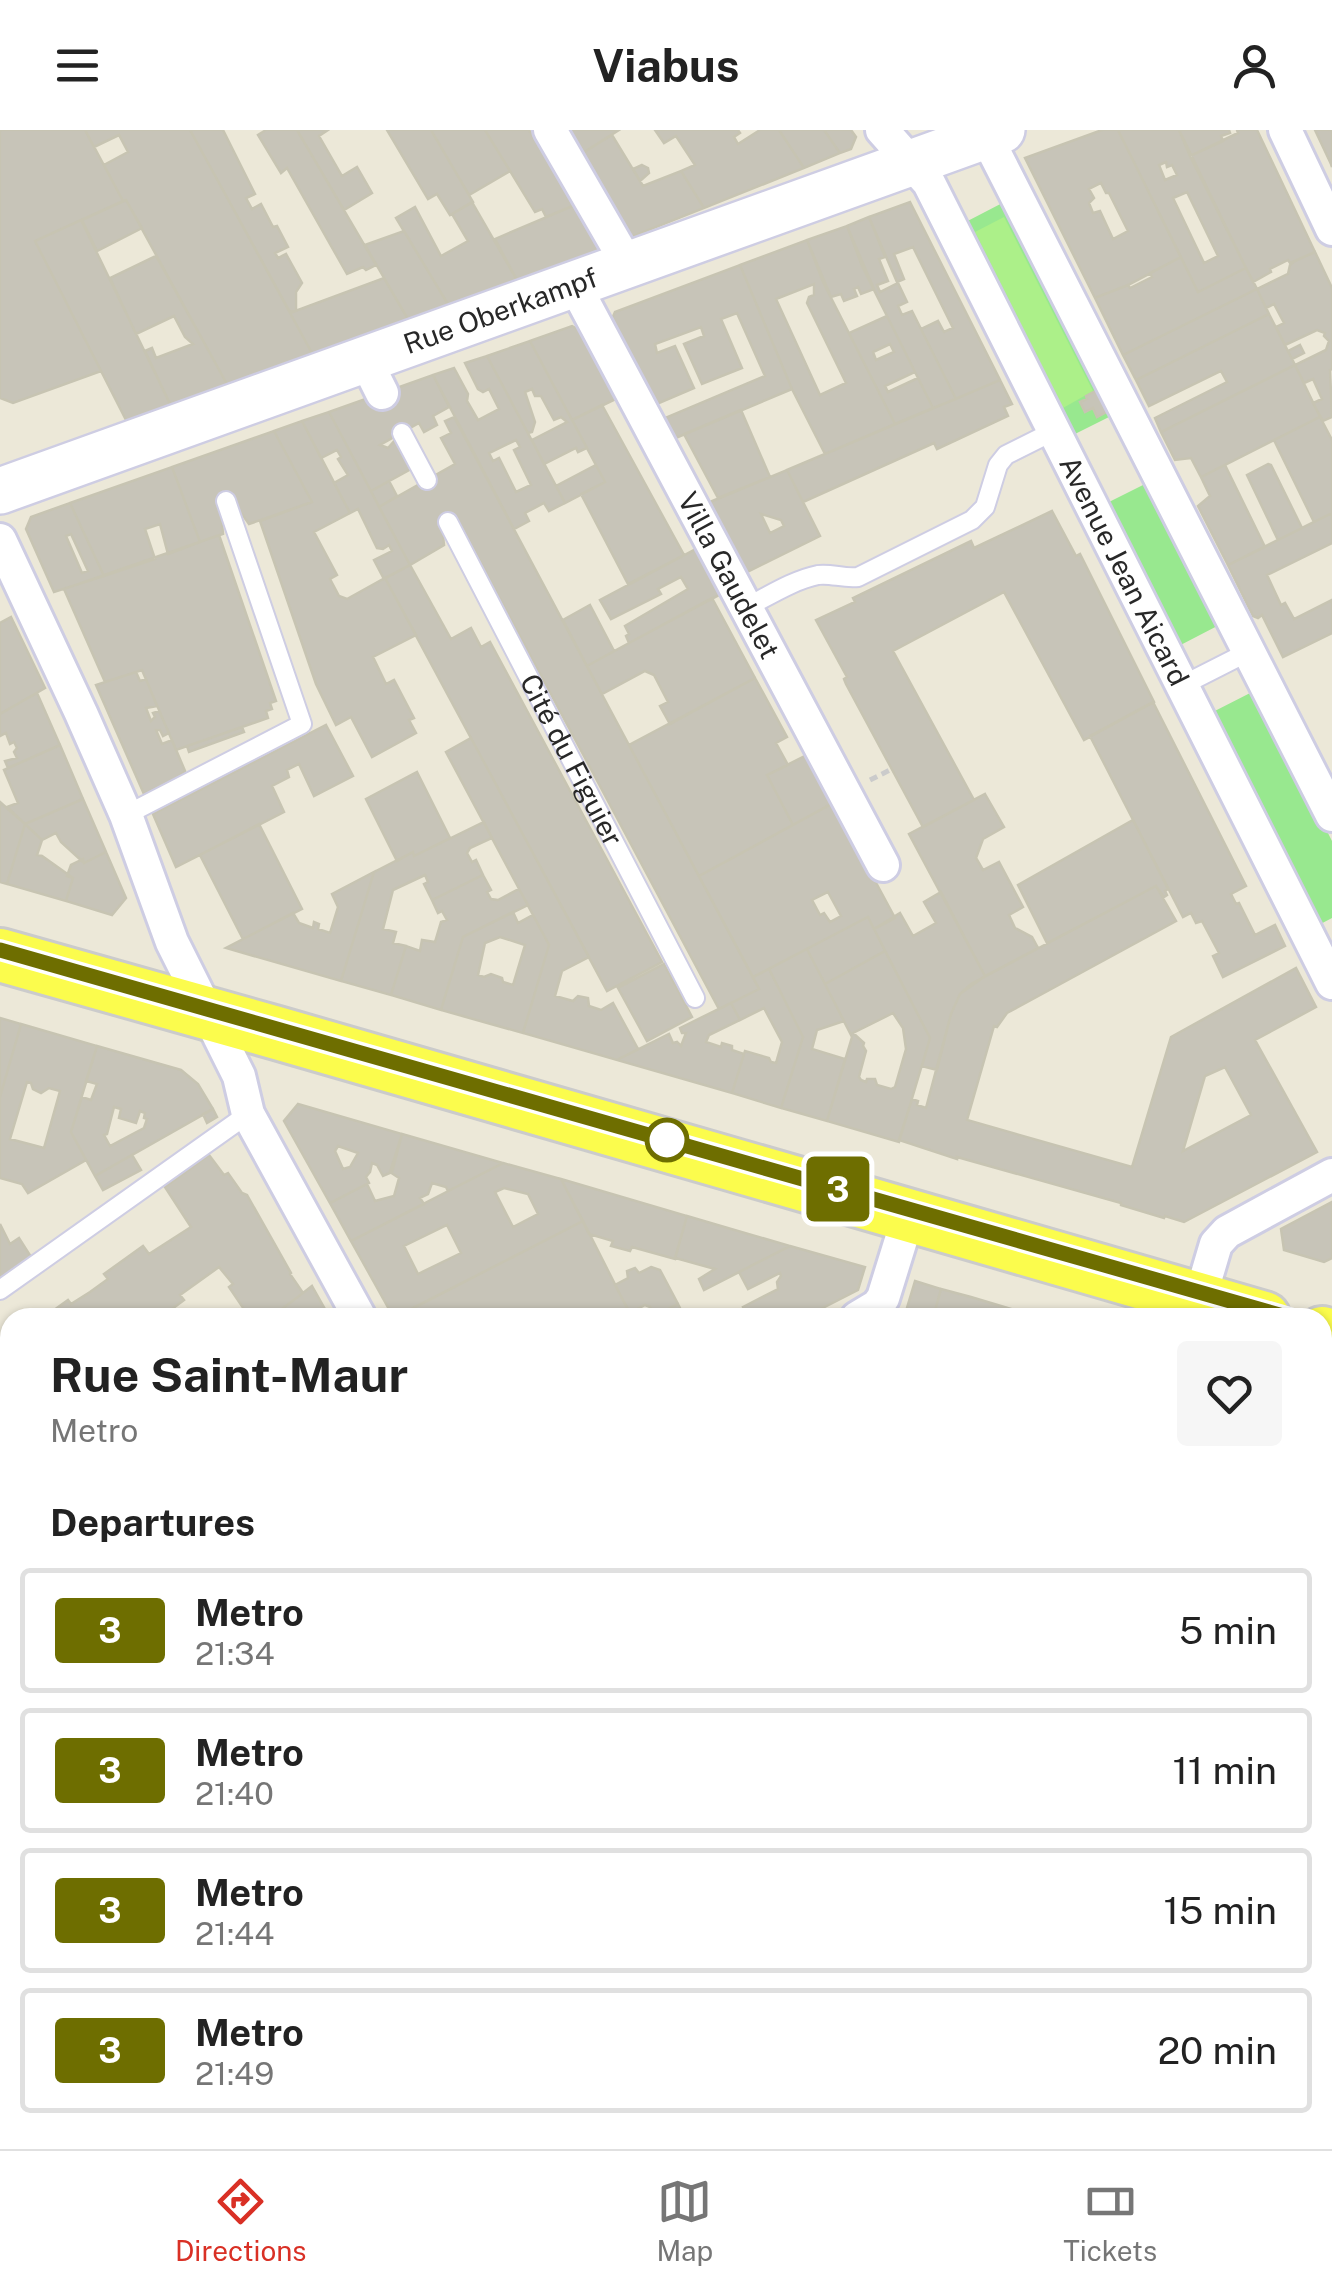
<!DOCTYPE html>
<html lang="en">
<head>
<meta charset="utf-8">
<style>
	body { margin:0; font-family:"Public Sans",sans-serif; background:#f6f6f6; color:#222; height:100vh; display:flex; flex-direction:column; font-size:38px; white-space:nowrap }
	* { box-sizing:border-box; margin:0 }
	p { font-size:32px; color:#767676 }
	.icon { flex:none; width:55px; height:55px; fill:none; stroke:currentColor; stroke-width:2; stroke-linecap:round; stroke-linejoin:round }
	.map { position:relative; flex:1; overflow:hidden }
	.panel { position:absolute; left:0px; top:1178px; width:1332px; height:842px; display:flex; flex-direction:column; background:#fff; border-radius:30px 30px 0 0; box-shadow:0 2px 8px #0004 }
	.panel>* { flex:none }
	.badge { padding:0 20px; border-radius:8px; font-size:35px; line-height:65px }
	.map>.badge { position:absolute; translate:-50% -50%; box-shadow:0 0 0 5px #fff }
	h2 { padding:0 50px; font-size:38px; line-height:90px }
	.round { display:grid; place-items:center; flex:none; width:105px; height:105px; border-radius:10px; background:#f6f6f6 }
	.head { display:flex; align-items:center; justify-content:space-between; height:170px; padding:0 50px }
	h1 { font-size:48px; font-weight:700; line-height:75px }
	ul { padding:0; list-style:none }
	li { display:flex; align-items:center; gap:30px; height:125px; margin:0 20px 15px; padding:0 30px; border:5px solid #e0e0e0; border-radius:10px }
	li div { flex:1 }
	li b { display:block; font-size:38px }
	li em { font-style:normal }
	li .badge { min-width:110px; font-weight:700; text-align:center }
	header { display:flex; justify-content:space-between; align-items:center; height:130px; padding:0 50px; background:#fff; font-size:45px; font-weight:700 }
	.tabs { display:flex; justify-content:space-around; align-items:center; height:140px; border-top:2px solid #e0e0e0; background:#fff; font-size:28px; color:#767676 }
	.tabs a { display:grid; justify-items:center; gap:5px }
	.tabs .on { color:#d93025 }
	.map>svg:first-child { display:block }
</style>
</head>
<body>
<header><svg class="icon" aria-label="menu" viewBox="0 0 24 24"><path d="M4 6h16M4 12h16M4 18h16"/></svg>Viabus<svg class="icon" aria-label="person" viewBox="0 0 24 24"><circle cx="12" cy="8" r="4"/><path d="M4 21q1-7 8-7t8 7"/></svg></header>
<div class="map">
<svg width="1332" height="2019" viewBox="0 0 1332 2019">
	<rect width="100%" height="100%" fill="#ece8d8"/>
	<path fill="#98e88f" d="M1010 69 1117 283 1065 309 958 96Z
		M1151 351 1223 493 1171 520 1099 377Z
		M1256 560 1332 711V788L1311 799 1205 586Z
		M458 2010H546L552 2019H445Z"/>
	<path fill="#acf089" d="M1004 87 1093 261 1063 278 975 102Z"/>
	<path fill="#c7c4b8" stroke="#c7c4b2" stroke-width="2.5" fill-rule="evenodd" d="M0 0H85L123 71 35 111 101 241 13 273 0 268Z
		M85 0H190L313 225 228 256 126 70 123 71 104 35 128 22 119 5 94 17Z
		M190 0H223L255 64 246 68 252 79 261 74 273 97 277 96 288 117 275 123 278 128 286 124 302 153 296 162V180L290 182Z
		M266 0H297L376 135 366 140 363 137 347 144 287 38 281 43 258 5Z
		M297 0H328L319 6 342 46 357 37 372 63 344 80Z
		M387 0H431L473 72 450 85 437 64 428 69Z
		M431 0H485L510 41 469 65Z
		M485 0H529L575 75 546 87 542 79 535 82Z
		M566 0H619L581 24Z
		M655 0H738L740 3 734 7 738 14 760 0H779L804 38 704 78 681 41 695 35 676 6 664 13Z
		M779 0H824L840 23 804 38Z
		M824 0H851L856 7 851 19 840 23Z
		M1102 0H1118L1181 127 1128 155 1095 168 1025 28ZM1101 53 1106 63H1109L1128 101 1113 109 1100 81 1093 83 1089 73 1094 68 1089 59Z
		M1118 0H1179L1246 138 1198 162ZM1166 32 1167 37 1172 35 1177 45 1165 50 1159 35ZM1187 62 1218 126 1204 133 1173 68Z
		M1179 0H1229L1230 3 1221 6 1223 11 1190 26Z
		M1237 0H1257L1315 122 1290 133 1288 130 1270 139 1271 142 1253 152 1190 26 1238 3Z
		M1315 0H1332V37L1331 34Z
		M612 5 643 56 681 41 704 78 631 107 581 24Z
		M642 35 648 38 649 43 640 51 633 39Z
		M126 70 142 98 97 121 82 90Z
		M472 72 518 152 449 176 396 88 415 77 441 126 468 111 452 84Z
		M910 72 1000 250 956 269 921 199 938 191 944 202 953 198 913 117 894 124 904 149 897 152 869 87Z
		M575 75 601 119 518 152 495 109Z
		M869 87 885 127 879 129 888 151 877 155 880 162 898 153 907 172 898 176 902 185 912 181 956 269 933 278 862 136 847 96Z
		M81 90 171 276 127 292 35 111Z
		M847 96 874 159 861 164 858 157 854 159 857 166 844 171 841 164 831 167 807 110Z
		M404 101 449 176 409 191 365 115Z
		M807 110 823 152 895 294 825 324 792 259 740 135ZM814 154V165L809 167 807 173 846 253 820 265 776 169Z
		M1315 122 1332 158V239L1330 240 1332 287 1323 291 1313 273 1322 269 1313 249 1304 253 1295 235 1326 220 1329 211 1324 206 1325 203 1317 200 1285 215 1276 197 1284 193 1274 174 1266 178 1257 159 1288 144 1290 135 1295 131Z
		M156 126 228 256 171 276 145 221 152 218 156 228 193 214 185 207 174 186 136 204 110 148Z
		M1181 127 1198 162 1246 138 1257 159 1123 225 1095 168 1128 155 1130 158 1152 147 1150 143Z
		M740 135 792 259 676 308 665 288 765 246 737 183 721 189 742 238 702 254 684 214 704 206 701 197 655 214 657 223 675 216 694 258 657 274 612 189 615 182Z
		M384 148 409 191 313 225 290 183Z
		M1257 159 1269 184 1136 250 1123 225Z
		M1269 184 1295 235 1161 302 1155 288 1227 252 1221 241 1149 276 1136 250Z
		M887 186 915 242 885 256 888 262 918 248 933 278 895 294 849 203ZM890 214 894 222 876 230 873 222Z
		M572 196 581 201 616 269 572 290 530 211Z
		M530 211 587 318 578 322 576 318 544 334 532 310 567 292 561 287 554 290 541 266H535L532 259 525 262 535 292 532 302 528 303 487 226Z
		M1300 215 1304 223 1292 229 1288 221Z
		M487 226 565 373 549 381 544 373 525 383 529 391 514 399 433 245 454 238 468 264 467 271 478 290 499 279 489 259 483 262 478 259 465 233ZM516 310 520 317 514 320 531 355 516 362 499 328 493 331 489 323Z
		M1295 235 1320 287 1201 347 1191 328 1175 330 1161 302Z
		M433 245 449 277 433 286 437 295 424 302 419 293 380 315 388 318 396 309 411 339 371 361 329 282Z
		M1000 250 1012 274 1004 277 1008 286 937 319 934 313 803 372 787 340Z
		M1103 257 1114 278 1097 287 1093 278 1085 282 1080 272 1087 269 1086 266Z
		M602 275 684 425 628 454 581 364 605 352 572 290Z
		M741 280 770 347 718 368 684 304Z
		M329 282 410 435 384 449 374 430 392 421 389 415 383 419 377 418 358 379 350 383 334 353 348 345 338 329 341 327 337 320 321 328 302 291Z
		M454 287 759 859 719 879 457 388 442 396 444 415 410 435 379 377 455 334 441 308 451 303 445 291Z
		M1320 287 1332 310V383L1314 392 1274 310Z
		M302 291 350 383 314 402 337 445 330 449 339 466 347 469 385 448 416 505 373 527 386 554 394 550 414 588 409 590 416 603 372 627 351 587 336 595 316 554 260 391 312 372 274 301Z
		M274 301 312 372 249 394 237 377 221 382 223 404 200 412 172 337Z
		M1268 334 1271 335 1302 398 1278 410 1247 345Z
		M596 335 605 352 565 373 556 356Z
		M1225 335 1265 417 1228 435 1198 376 1210 366 1201 347Z
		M172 337 200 412 168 424 160 394 145 399 155 429 104 446 70 373Z
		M787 340 820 406 747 442 710 372ZM761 384 781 390 784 396 770 403Z
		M389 351 397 366 379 377 371 361Z
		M70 373 104 446 54 462 26 399 31 387ZM71 404 88 441 82 443 66 406Z
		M1052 381 1076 426 1080 424 1154 572 1084 610 1004 462 893 521 974 670 923 697 846 554 844 549 847 547 816 490 855 472 853 468 971 411 974 418Z
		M1332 383V413L1267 445 1281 475 1285 473 1294 489 1332 470V503L1283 527 1262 485 1258 488 1253 486 1228 435Z
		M219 405 276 571 270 573 272 579 266 581 268 588 176 620 142 540 105 552 64 459Z
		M696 419 721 464 629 513 626 506 629 504 625 496 688 459 681 447 658 459 661 464 611 489 600 470Z
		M410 435 451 509 471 498 481 517 490 512 662 832 607 861 385 448Z
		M712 468 755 548 670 594 660 576 668 572 654 545 645 541 602 564 587 536Z
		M590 475 614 521 587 536 563 490Z
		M11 487 45 558 0 584V493Z
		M136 542 140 551 146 549 157 576 146 578 151 591 155 587 153 583 159 581 169 603 163 606 160 600H156L162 614 172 610 185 641 176 649 144 664 96 555Z
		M755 548 787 607 776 613 788 635 767 645 793 695 699 746 629 615Z
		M37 563 60 615 8 638 5 631 17 628 14 622 17 618 14 612 10 614 6 603 0 606V584Z
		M1153 572 1246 756 1231 764 1236 774 1239 773 1255 805 1275 795 1285 816 1223 847 1213 826 1219 823 1202 791 1196 793 1191 783 1183 787 1090 606Z
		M326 595 353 646 314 666 299 634 287 640 289 647 272 656 284 682 176 737 153 684Z
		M242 597 244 602 189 622 187 616Z
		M471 608 589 827 562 841 555 866 573 871 578 866 588 868 589 876 601 880 613 873 638 919 617 930 523 903 549 815 446 622Z
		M60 615 83 669 25 694 7 677 18 673 4 640Z
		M807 625 833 673 793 695 767 645Z
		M417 642 450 708 414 726 413 722 397 731 366 669Z
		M985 664 1004 697 983 709 976 728 983 740 999 732 1023 777 1009 785 1015 798 1032 807 1038 818 985 846 909 704Z
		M83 669 106 722 84 733 61 712 56 703 42 710 25 694Z
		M0 672 25 694 7 754 0 752Z
		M833 673 895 788 874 799 868 787 753 847 699 746ZM828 762 841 786 830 792 824 783 820 785 812 770Z
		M1133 690 1168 759 1165 761 1167 765 1164 767 1156 756 1047 813 1018 755Z
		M484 692 492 708 470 718 467 723 472 732 476 730 483 745 432 770 424 754 428 752 425 745 393 760 383 799 396 802 393 813 406 816 391 865 341 851 374 742 413 722 414 726Z
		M25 694 42 710 37 725 42 726 73 748 66 771 7 754Z
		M259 694 302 779 243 809 200 725Z
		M106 722 126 768 112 785 66 771 73 748 67 746 71 735 83 729 84 733Z
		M374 742 341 851 226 818 293 783 299 793 313 798 314 792 319 794 318 799 330 803 338 777 332 764Z
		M483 745 491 760 487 762 491 769 498 770 519 759 528 775 463 807 441 880 391 865 406 816 420 821 422 810 435 812 441 792 447 790 442 781 438 783 432 770Z
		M1156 756 1176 791 1007 883 997 897 994 896 967 990 1132 1037 1171 907 1296 838 1316 877 1255 910 1317 1022 1184 1092 1165 1086 1164 1088 1121 1075V1073L957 1027V1029L899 1010 912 969 918 971 917 975 926 978 951 884 960 864 971 854ZM1225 937 1251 985 1183 1021 1205 946Z
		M941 762 985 846 960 864 951 884 937 940 922 936 930 908 874 799 900 783 913 806 936 793 924 772Z
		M513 782 518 793 533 785 549 815 523 903 441 880 463 807ZM500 807 525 815 513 855 503 852 502 848 491 844 484 847 478 845 485 813Z
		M868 787 885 821 825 854 807 819Z
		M807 819 844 891 817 900 812 919 845 929 827 991 781 978 803 907 769 839Z
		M885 821 930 908 899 1012 827 991 852 907 825 854ZM893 883 903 898 906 919 895 957 891 959 877 955 875 949H867L866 952 861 950 859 947 866 921 863 916 864 913 853 903Z
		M664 834 692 887 647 911 618 858Z
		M769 839 803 907 781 978 732 963 745 921 769 928 771 932 776 933 782 912 764 878 740 890 731 873 759 859 753 847Z
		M731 873 740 890 709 905 706 912 721 917 722 913 732 916V920L744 924 732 963 617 930 669 904 673 913 677 912 681 916 686 903H682L680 898Z
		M0 888 21 894 0 967Z
		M21 894 97 916 71 1002 86 1030 28 1063 22 1054 0 1048V967ZM27 952 31 953 33 959 41 963 49 958 60 961 44 1018 10 1009Z
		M97 916 181 940 198 954 213 979 95 1046 71 1002 82 967 91 970 97 954 86 951ZM114 977 121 979 119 988 136 993 140 981 145 983 144 988 147 989 144 998 110 1016 104 1005 107 1004Z
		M298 974 402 1004 392 1042 383 1046 377 1035 372 1033 370 1042 366 1047 369 1053 330 1073 284 991ZM338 1016 358 1023 350 1037 343 1039 335 1021Z
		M213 979 217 987 207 993 203 984Z
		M402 1004 503 1033 448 1061 446 1057 432 1053 428 1064 420 1068 424 1074 351 1111 330 1073 367 1054 375 1071 394 1066 399 1048 390 1042Z
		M132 1025 141 1040 103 1060 95 1046Z
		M209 1025 224 1045 228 1043 242 1063 247 1065 291 1143 290 1144 303 1163 270 1188H250L229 1157 233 1154 219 1137 180 1165 184 1170 160 1188H43L68 1170 71 1174 90 1162 108 1149 104 1144 143 1116 149 1124 191 1097 165 1057Z
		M503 1033 561 1049 583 1091 394 1188 351 1111ZM504 1058 528 1064 538 1084 513 1097 495 1062ZM447 1095 461 1123 418 1144 404 1116Z
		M561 1049 687 1086 675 1129 632 1117 630 1121 611 1116 613 1111 589 1104Z
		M1332 1072V1128L1324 1132 1284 1120 1281 1099Z
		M687 1086 738 1101 790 1116 704 1160 699 1149 715 1139 675 1128Z
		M583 1091 632 1188H413L409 1180Z
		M0 1094 10 1114 19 1108 31 1127 0 1148Z
		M790 1116 865 1137 858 1160 803 1188H748L743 1177 778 1159 777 1152 781 1146 780 1143 748 1159 739 1142Z
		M651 1137 660 1140 678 1174 654 1186 650 1177 645 1175 630 1183 615 1155 628 1148 627 1141 635 1138 639 1143Z
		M915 1151 941 1159 934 1184 936 1188H904Z
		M312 1156 330 1188H270L303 1163Z
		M941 1159 971 1167 1041 1188H936L934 1184Z
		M678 1174 685 1188H655L654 1186Z
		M10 1224V1287L0 1295V1231Z
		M1322 1269 1332 1272V1312L1322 1316Z
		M4 1319 10 1327V1377L0 1385V1322Z
		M1322 1329 1328 1332 1331 1343 1322 1346Z
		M1332 1343V1387L1322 1391V1346Z
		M10 1377V1418L0 1424V1385Z
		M1332 1387V1447L1330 1449 1322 1430V1391Z
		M10 1442V1476L0 1458V1448Z
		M0 1545 10 1563V1581L0 1587Z
		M10 1581V1604L0 1610V1587Z
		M1322 1583 1332 1607V1634L1322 1641Z
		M1332 1634V1656L1322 1664V1641Z
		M10 1681V1778L0 1760V1714L5 1711 0 1703V1686Z
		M1332 1686V1871L1322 1858V1798L1326 1796 1322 1791V1693Z
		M10 1791V1967L0 1949V1797Z
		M1332 1899V1936L1322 1940V1905Z
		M0 1949 10 1967V2010H18L5 2019H0V1982L3 1980 0 1976Z
		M109 2010H141L147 2019H111L106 2012Z
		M141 2010H170L167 2012 172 2019H147Z
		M189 2010H213L219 2019H195Z
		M213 2010H237L224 2019H219Z
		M237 2010H247L253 2019H230L229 2016Z
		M282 2010H328L334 2019H269Z
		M328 2010H367L354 2019H334Z
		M608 2010H661L666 2018 614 2019Z
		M688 2010H712L717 2019H685L691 2015Z
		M712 2010H734L739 2019H717Z
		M776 2010H807L812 2019H768L766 2016Z
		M896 2010H983L988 2017 998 2010H1087L1075 2019H896L892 2013Z
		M1239 2010H1314L1318 2019H1246Z"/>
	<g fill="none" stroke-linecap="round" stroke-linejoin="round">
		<g stroke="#cecde3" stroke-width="22">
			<g id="lane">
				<path d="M402 303 427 350"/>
				<path id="s1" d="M448 392 695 868"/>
				<path d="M745 478C767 467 793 450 818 445 831 443 844 449 858 447L972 390 985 377 998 335 1006 325 1054 301"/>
				<path d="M1181 556 1248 522"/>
				<path d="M126 685 302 594 226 371"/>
				<path d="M0 1160 248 984"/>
				<path d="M1322 1670 1332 1663"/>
				<path d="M875 2019 877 2018"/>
			</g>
		</g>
		<g stroke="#cecde3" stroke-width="38">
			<g id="street">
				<path d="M550 0 628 135"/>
				<path id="s2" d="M882 0 929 53 1332 853"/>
				<path d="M1285 0 1332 99"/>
				<path d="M986 6 1332 685"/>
				<path id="s3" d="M574 154 883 735"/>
				<path d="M365 229 382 263"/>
				<path d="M0 410 81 583 126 685 172 812 239 946 248 984 360 1188"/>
				<path d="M1200 1168 1216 1114 1227 1102 1332 1045"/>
				<path d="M857 1188 877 1176 883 1168 901 1110 906 1085"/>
				<path d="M0 1496 10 1515"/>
				<path d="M1322 1507 1332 1531"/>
				<path d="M577 2010 583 2019"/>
				<path d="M842 2010 847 2019"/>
				<path d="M51 2019 64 2010"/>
				<path d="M404 2019 416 2010"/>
			</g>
		</g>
		<g stroke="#cecde3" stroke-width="50">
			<g id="secondary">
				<path id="s4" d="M0 361 1002 0"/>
			</g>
		</g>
		<g stroke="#cbcbcb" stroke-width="58">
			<path id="primary" d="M0 825 277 903 1264 1188
				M1322 1203 1332 1206"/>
		</g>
		<path stroke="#cbcbcb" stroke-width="5" stroke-dasharray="8 5" stroke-linecap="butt" d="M870 650 892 639
			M504 2019 507 2010"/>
		<use href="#lane" stroke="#fff" stroke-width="18"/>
		<use href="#street" stroke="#fff" stroke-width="32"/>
		<use href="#secondary" stroke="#fff" stroke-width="45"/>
		<use href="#primary" stroke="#fbfc4d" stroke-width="52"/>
	</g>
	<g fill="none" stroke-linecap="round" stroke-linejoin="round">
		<g stroke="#fff" stroke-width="22">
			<path id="line" d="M0 820 1290 1188"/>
		</g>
		<use href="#line" stroke="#6e6e00" stroke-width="15"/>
	</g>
	<circle fill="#fff" stroke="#6e6e00" stroke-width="5" cx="667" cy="1010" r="20"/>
	<g text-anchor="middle" stroke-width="10" stroke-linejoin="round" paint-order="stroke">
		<g font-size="28" fill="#282828" stroke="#fff">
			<text dy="10" stroke="none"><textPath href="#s4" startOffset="532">Rue Oberkampf</textPath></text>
			<text dy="10" stroke="none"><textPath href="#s2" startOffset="505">Avenue Jean Aicard</textPath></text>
			<text dy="10" stroke="none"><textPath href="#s3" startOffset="330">Villa Gaudelet</textPath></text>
			<text dy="10" stroke="none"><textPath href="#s1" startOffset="268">Cité du Figuier</textPath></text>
		</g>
	</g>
</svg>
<b class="badge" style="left:838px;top:1059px;background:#6e6e00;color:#fff">3</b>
<section class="panel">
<div class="head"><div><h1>Rue Saint-Maur</h1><p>Metro</p></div><a class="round"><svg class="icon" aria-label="heart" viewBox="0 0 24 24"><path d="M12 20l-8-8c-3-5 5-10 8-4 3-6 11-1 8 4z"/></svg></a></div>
<h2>Departures</h2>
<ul>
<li><span class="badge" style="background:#6e6e00;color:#fff">3</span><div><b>Metro</b><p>21:34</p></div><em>5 min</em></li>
<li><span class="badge" style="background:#6e6e00;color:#fff">3</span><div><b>Metro</b><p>21:40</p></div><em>11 min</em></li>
<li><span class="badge" style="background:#6e6e00;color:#fff">3</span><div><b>Metro</b><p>21:44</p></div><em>15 min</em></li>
<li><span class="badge" style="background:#6e6e00;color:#fff">3</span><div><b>Metro</b><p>21:49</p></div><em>20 min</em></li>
</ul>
</section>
</div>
<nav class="tabs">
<a class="on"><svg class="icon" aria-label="directions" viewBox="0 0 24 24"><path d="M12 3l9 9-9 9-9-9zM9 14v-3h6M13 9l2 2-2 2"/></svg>Directions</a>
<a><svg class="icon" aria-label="map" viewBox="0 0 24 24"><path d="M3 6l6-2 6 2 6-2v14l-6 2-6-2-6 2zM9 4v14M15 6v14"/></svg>Map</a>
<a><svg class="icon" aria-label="tickets" viewBox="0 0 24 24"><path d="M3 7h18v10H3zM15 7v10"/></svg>Tickets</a>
</nav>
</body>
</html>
